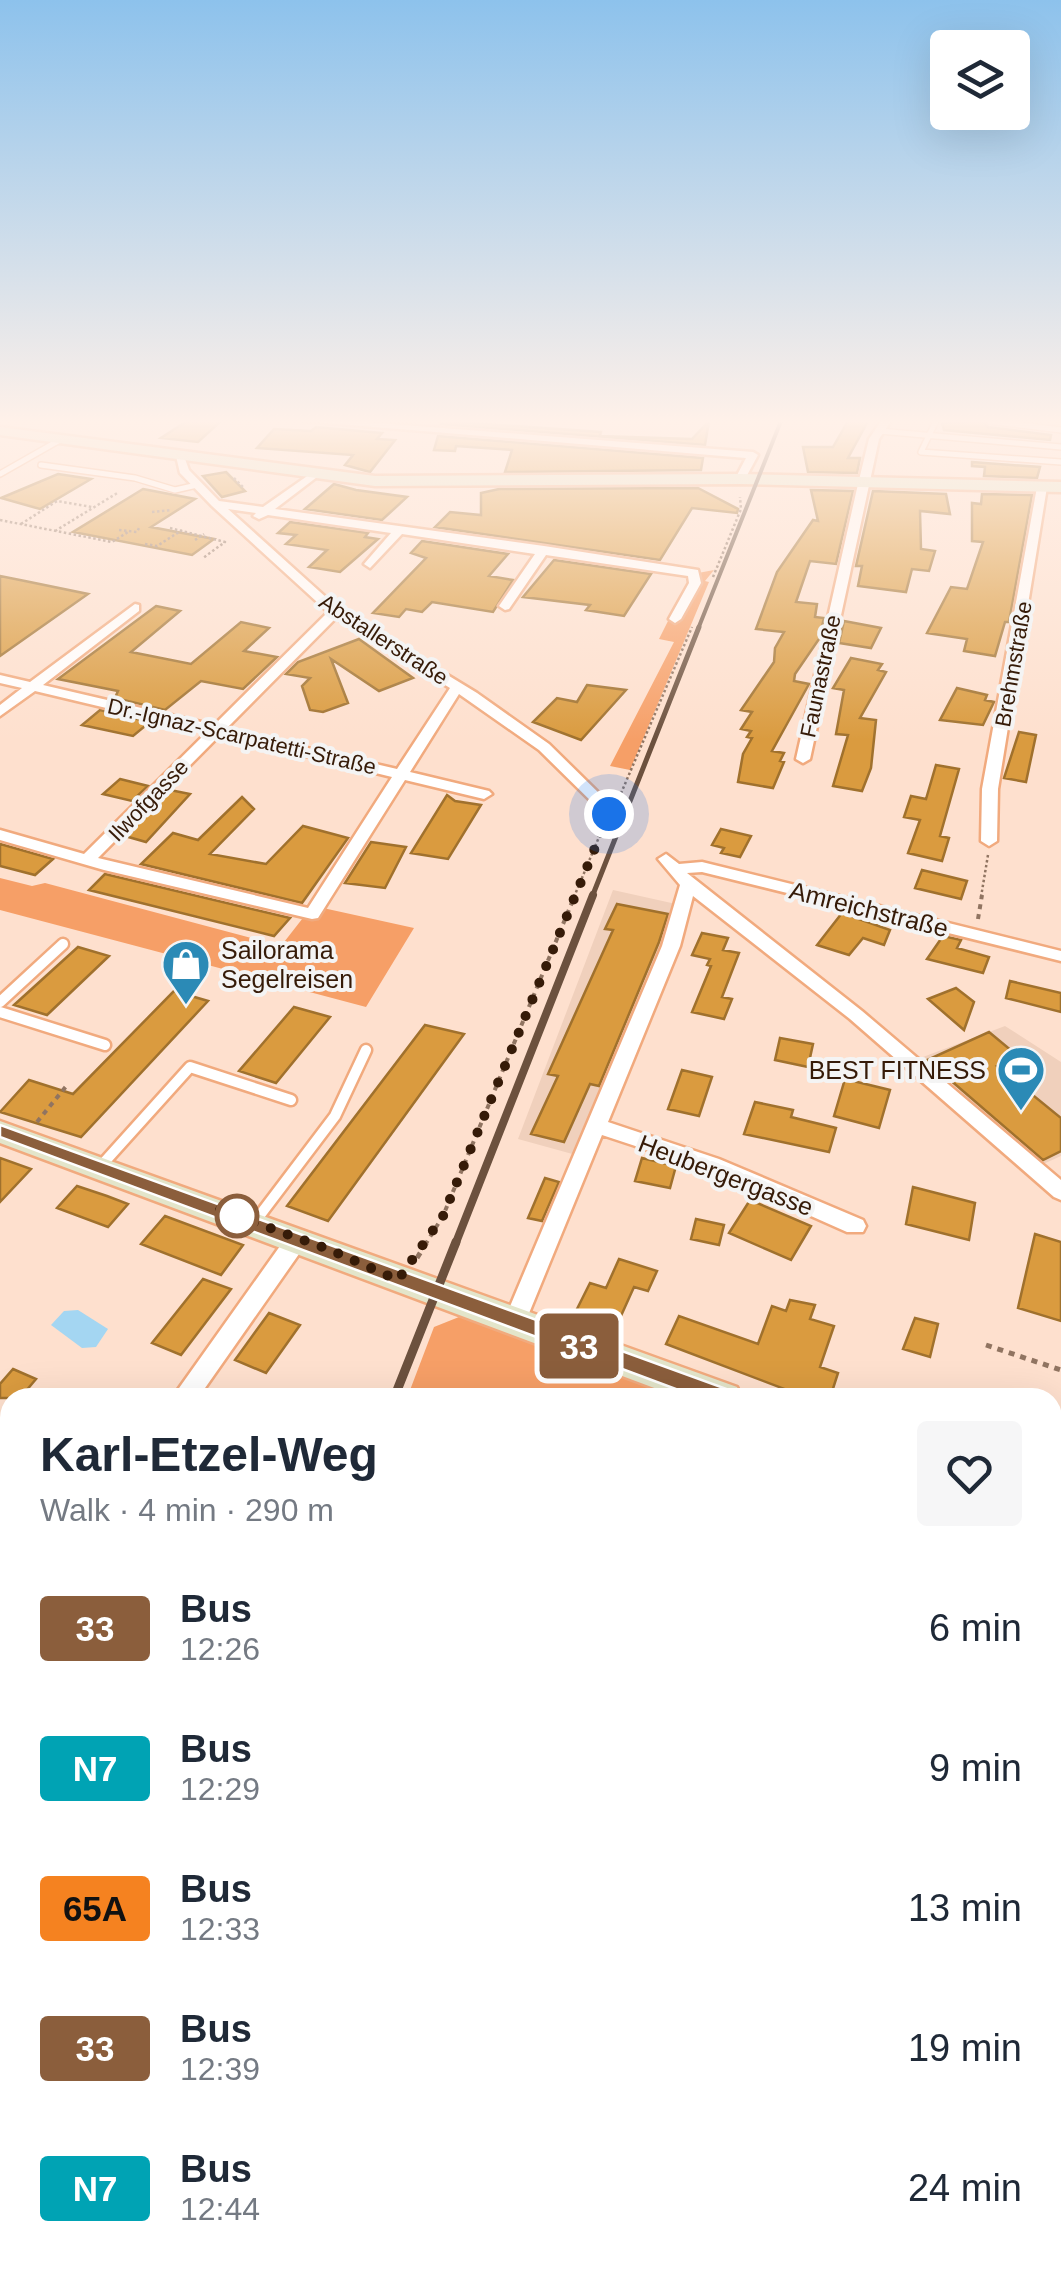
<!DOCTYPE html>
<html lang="en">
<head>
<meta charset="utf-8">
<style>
	body { margin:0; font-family:Arial,sans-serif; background:#f6f6f7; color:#1f2937; height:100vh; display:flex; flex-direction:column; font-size:38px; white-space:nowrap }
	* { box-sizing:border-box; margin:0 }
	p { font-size:32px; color:#747a83 }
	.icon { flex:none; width:55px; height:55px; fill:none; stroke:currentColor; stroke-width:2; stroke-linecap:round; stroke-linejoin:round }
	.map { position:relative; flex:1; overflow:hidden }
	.side { position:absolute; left:0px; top:1388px; width:1062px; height:892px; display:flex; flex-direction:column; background:#fff; border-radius:30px 30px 0 0; box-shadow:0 10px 40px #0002 }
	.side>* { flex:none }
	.badge { padding:0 20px; border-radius:8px; font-size:35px; line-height:65px }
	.controls { position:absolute; left:930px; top:30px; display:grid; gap:20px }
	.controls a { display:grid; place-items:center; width:100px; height:100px; border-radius:10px; background:#fff; box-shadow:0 10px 40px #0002; font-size:50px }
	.you { position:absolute; width:50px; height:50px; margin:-25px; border:8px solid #fff; border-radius:50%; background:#1a73e8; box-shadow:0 0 0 15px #1a73e833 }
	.map>.badge { position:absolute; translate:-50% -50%; box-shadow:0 0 0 5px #fff }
	.round { display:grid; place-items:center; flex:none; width:105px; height:105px; border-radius:10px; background:#f6f6f7 }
	.headline { display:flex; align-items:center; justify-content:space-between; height:170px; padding:0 40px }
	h1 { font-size:48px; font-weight:700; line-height:75px }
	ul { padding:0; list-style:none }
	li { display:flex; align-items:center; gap:30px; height:140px; padding:0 40px }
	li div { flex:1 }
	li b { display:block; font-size:38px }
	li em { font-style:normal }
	li .badge { min-width:110px; font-weight:700; text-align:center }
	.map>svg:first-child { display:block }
</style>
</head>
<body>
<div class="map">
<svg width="1061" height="2278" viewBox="0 0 1061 2278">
	<rect width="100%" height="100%" fill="#fee0ce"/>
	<path fill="#f0d0bc" d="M613 890 676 904 662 961 576 1155 518 1139Z
		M1005 1026 1061 1062V1156L1041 1165 923 1057Z"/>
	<path fill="#f69f67" d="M714 570 705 581 709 582 630 770 610 766 674 642 659 639 668 621 679 623 699 582 698 573Z
		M0 878 32 886 45 883 281 946 306 914 323 908 414 928 366 1007 0 910Z
		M459 1317 685 1397 407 1398 434 1327Z
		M1053 1530 1061 1533V1664L1053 1720Z
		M76 2270H242L239 2278H73Z
		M375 2270H1028L1027 2278H408Z"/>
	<path fill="#a4d6f2" d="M78 1310 108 1329 96 1347 82 1348 51 1325 64 1311Z"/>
	<path fill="#da9b3f" stroke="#a0712d" stroke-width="2.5" d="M187 421H221L198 442 161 438Z
		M442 421 601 432 600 436 692 439 709 421 705 445 441 424Z
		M848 421H868L848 458H860L857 473 808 472 803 447H833Z
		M983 421 988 427 1051 435 1050 440 944 430 942 423Z
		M316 427 382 433 377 439 395 440 370 472 345 465 353 455 257 448 274 429 311 431Z
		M438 436 703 458 701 470 505 472 512 450 456 446 455 451 434 450Z
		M972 462 1040 467 1037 478 984 476 985 467 972 466Z
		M226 472 245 491 222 497 203 476Z
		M58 474 91 479 40 509 1 498Z
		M334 484 356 490 407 497 382 520 305 509Z
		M698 488 738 509 737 513 692 508 660 560 435 527 450 512 481 515V493L499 489Z
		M143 489 195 499 151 527 214 539 192 555 73 532Z
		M811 490 853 491 836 564 810 561 796 602 817 604 815 617 824 618 819 639 795 674 794 681 809 684 772 751 784 753 780 761 784 762 773 788 738 782 743 754 752 738 747 737 751 731 741 729 752 712 741 710 774 662 775 648 784 632 756 629 777 572 813 520 818 521Z
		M873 491 946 494 950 514 920 511 921 549 935 551 929 571 912 569 906 592 858 586 862 566H856Z
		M982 494 1032 495 1009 622H1005L995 656 964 651 967 639 927 633 951 587 967 589 983 542 972 541V503L981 504Z
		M290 522 368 533 365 537 378 539 340 572 309 567 327 550 286 544 296 535 278 533Z
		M422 541 508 554 489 576 513 580 493 612 432 602 422 612 406 609 399 617 373 613 426 558 411 553Z
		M554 560 651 574 624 616 586 610 590 605 523 597Z
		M0 576 25 581 88 594 0 656Z
		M156 606 180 611 131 652 191 664 241 622 269 628 244 651 277 657 243 689 201 681 165 710 115 698 118 691 58 679Z
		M844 621 881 628 871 648 839 643Z
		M359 639 413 678 379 691 331 659 348 703 323 712 310 710 302 686 310 678 286 674 298 662Z
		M851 658 882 664 878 670 886 672 860 718 876 720 871 768 862 791 833 786 848 735 836 734 844 690 833 688Z
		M587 685 626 690 581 740 533 722 557 698 577 702Z
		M957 688 987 695 985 700 994 702 983 725 940 720Z
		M100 710 150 722 133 736 82 725Z
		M1019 732 1036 735 1026 782 1004 778Z
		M936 765 959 769 940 836 949 838 942 861 908 853 920 820 904 817 911 796 926 799Z
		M120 779 148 786 132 801 103 794Z
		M170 790 190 794 146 842 125 836Z
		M447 795 455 801 481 805 448 859 411 853Z
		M242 797 254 809 210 854 266 864 303 826 348 838 302 903 141 864 173 833 198 840Z
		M721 829 751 836 740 857 721 853 724 848 712 845Z
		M371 842 406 847 385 888 345 883Z
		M0 844 53 859 35 875 0 866Z
		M922 870 967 881 961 899 915 888Z
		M105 874 290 918 274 936 89 890Z
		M617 904 668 914 659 942 599 1086 590 1084 564 1142 531 1134 558 1076 548 1074 613 930 605 929Z
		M842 913 890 930 884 945 863 938 849 955 817 945Z
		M702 933 728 938 723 950 739 953 722 997 732 999 724 1019 692 1012 711 966 707 965 710 959 692 955Z
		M943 936 961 940 957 948 989 957 983 973 927 959Z
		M78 947 109 956 47 1015 14 1005Z
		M1010 981 1061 993V1012L1006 998Z
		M956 988 974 1002 964 1030 928 999Z
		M174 991 208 1001 81 1137 0 1112 29 1080 73 1094Z
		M294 1007 330 1017 276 1083 239 1071Z
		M425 1025 464 1034 328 1221 287 1206Z
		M989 1032 1018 1056 997 1066 1061 1118V1151L1043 1160 927 1060Z
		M780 1038 813 1044 808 1067 775 1060Z
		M682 1070 712 1077 699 1116 668 1109Z
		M845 1079 890 1090 879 1128 834 1116Z
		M755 1102 793 1110 791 1117 836 1128 829 1152 744 1134Z
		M0 1158 31 1169 0 1202Z
		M642 1158 676 1166 670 1188 635 1181Z
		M545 1178 559 1182 542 1221 528 1218Z
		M77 1186 107 1196 128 1204 108 1227 57 1208Z
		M913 1187 975 1203 969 1240 906 1224Z
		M750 1200 811 1226 791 1260 729 1233Z
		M165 1216 243 1245 221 1275 141 1244Z
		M696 1219 724 1225 719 1245 691 1239Z
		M1035 1234 1061 1242V1321L1018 1308Z
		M619 1259 657 1271 648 1291 634 1287 616 1327 575 1313 590 1283 606 1288Z
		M203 1279 231 1289 181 1355 152 1343Z
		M790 1300 815 1305 810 1319 834 1326 820 1367 838 1373 830 1398H808L666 1344 679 1316 758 1344 772 1306 786 1311Z
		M269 1313 300 1325 266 1373 235 1360Z
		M915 1318 938 1324 930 1357 903 1349Z
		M13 1369 36 1379 20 1398H0V1384Z"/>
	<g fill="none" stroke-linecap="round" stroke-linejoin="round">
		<g stroke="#f1aa7e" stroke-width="8">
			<path id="service-far1" d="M936 421 921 452 1061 462
				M989 421 1061 430
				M879 431 1061 447
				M41 465 135 478 175 490 197 485
				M0 474 58 441"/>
		</g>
		<g stroke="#f1aa7e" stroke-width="15">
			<path id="service" d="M0 1002 63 944
				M0 1012 105 1045
				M99 1168 190 1067 291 1100
				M254 1223 335 1116 366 1050"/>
		</g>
		<g stroke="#f1aa7e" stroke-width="5">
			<path id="minor" d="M303 421H352L753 452 758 455 745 479 740 482 735 479 746 458Z
				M881 421H891L879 439 810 759 803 763 796 759 858 484 869 439Z
				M176 456H184L189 470 219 501 263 507 313 472 318 475 317 477 275 509 544 546 698 570 701 583 681 619 675 623 669 619 689 583 688 576 546 555 509 609 505 610 499 606 535 554 402 534 370 568 364 564 391 533 268 515 259 519 253 516 256 513 228 509 339 609 477 693 549 744 608 802V808H598L539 750 459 694 410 772 489 791 492 794 484 799 405 780 318 918 312 919 104 870 0 840V830L84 854 207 732 35 691 0 716V705L22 688 0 683V675L30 682 135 604 139 605V611L43 685 214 725 328 612 212 506 180 473ZM336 618 450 688 397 769 226 729ZM220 735 392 777 308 908 98 858Z
				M1042 484 1047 487 998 789 997 841 989 846 981 841 982 789 1037 487Z
				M666 854 679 864 702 862 1061 951V961L702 872 687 873 862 1011 1061 1180V1200L1054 1197 850 1019 693 896 680 946 608 1122 719 1159 863 1220 866 1226 863 1232H847L705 1169 602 1135 525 1323 522 1329 514 1332 506 1329 503 1323 662 946 680 885 658 859Z
				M298 1230 306 1232 309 1238 306 1244 198 1398H172L290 1232Z
				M10 1612V1646L0 1650V1616Z
				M225 2270H261L259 2278H223Z"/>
		</g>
		<g stroke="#f1aa7e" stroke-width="5">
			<path id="secondary" d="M0 427 375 476 740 474 1061 482V492L740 484 375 486 0 435Z
				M0 1121 737 1387 742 1398H681L0 1143Z
				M1052 1497 1061 1500V1534L1052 1531Z"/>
		</g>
		<path stroke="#907461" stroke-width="2.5" stroke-dasharray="2.5 2.5" stroke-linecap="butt" d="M234 478 243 487
			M152 512 171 510
			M0 520 112 542 128 532
			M21 524 57 501 92 507
			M170 528 225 542 203 558
			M119 530 137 532 140 526
			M55 531 119 492
			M195 540 204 534
			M145 544 157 546 182 530
			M713 577 741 509 740 497
			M619 798 692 627
			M574 897 607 818
			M981 897 988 855"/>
		<path stroke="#907461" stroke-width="4" stroke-dasharray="5 5" stroke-linecap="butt" d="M978 919 982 895
			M37 1122 68 1084
			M425 1245 443 1216 575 895"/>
		<path stroke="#907461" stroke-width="5" stroke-dasharray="6 6" stroke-linecap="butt" d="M417 1258 427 1242
			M986 1345 1061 1370"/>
		<path stroke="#907461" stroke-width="6" stroke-dasharray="8 8" stroke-linecap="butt" d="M375 2270 408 2278
			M672 2278 673 2270"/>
		<use href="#service-far1" stroke="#fff" stroke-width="5"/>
		<use href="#service" stroke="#fff" stroke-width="10"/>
		<use href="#minor" fill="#fff" fill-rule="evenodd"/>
		<use href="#secondary" fill="#e3e5ca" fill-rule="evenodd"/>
		<path stroke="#6c513e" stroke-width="4" d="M698 629 781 421"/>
		<path stroke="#6c513e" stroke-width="5" d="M592 897 699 627"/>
		<path stroke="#6c513e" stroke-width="8" d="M455 1245 593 895"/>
		<path stroke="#6c513e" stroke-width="9" d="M394 1398 456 1242"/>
		<path stroke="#6c513e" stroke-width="12" d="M44 2278 48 2270"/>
	</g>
	<linearGradient id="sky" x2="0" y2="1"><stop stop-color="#8dc2ec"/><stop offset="0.57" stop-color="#fff1e9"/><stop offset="1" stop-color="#fff1e9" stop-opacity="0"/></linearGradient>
	<rect width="1061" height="740" fill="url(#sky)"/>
	<path fill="#8b5e3c" stroke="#fff" stroke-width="2.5" d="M0 1125 732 1391 736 1398 724 1407 0 1137Z"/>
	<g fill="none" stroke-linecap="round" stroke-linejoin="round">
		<path stroke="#361b08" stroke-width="10" stroke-dasharray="0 18" d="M237 1216 220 1210 328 1249 398 1280 443 1216 609 814"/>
	</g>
	<defs>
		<g id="shop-pin" transform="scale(2.5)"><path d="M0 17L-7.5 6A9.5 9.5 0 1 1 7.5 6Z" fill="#2b8ab6" stroke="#f4f4f4"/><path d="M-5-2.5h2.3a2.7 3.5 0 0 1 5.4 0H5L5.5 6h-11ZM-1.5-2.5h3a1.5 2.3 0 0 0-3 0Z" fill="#fff"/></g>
		<g id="stadium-pin" transform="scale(2.5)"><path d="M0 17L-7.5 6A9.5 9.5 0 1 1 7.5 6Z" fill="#2b8ab6" stroke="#f4f4f4"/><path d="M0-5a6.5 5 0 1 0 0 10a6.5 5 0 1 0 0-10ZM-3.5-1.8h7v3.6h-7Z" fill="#fff"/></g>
	</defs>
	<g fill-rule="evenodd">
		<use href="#shop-pin" x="186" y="964"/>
		<use href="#stadium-pin" x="1021" y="1070"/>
	</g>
	<circle fill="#fff" stroke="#8b5e3c" stroke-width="5" cx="237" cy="1216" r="20"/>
	<g text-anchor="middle" stroke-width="8" stroke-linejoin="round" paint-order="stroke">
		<g font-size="22" fill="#361b08" stroke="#f4f4f4">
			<text transform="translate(384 639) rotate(33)" y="8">Abstallerstraße</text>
			<text transform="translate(1013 664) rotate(-80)" y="8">Brehmstraße</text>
			<text transform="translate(820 676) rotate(-78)" y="8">Faunastraße</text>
			<text transform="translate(242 736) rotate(13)" y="8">Dr.-Ignaz-Scarpatetti-Straße</text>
			<text transform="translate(148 800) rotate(-46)" y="8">Ilwofgasse</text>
		</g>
		<g font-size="25" fill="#361b08" stroke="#f4f4f4">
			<text transform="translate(869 909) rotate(14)" y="9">Amreichstraße</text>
			<text transform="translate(726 1175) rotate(21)" y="9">Heubergergasse</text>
		</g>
		<g font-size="25" fill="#361b08" stroke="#f4f4f4" text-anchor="start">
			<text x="221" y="959">Sailorama<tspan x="221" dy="29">Segelreisen</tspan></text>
			<text x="986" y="1079" text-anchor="end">BEST FITNESS</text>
		</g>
	</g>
</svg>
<div class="controls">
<a><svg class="icon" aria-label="layers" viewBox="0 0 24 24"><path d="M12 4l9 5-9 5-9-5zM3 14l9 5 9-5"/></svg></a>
</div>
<div class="you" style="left:609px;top:814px"></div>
<b class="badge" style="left:579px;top:1346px;background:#8b5e3c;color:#fff">33</b>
<section class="side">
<div class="headline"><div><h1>Karl-Etzel-Weg</h1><p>Walk · 4 min · 290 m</p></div><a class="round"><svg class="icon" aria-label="heart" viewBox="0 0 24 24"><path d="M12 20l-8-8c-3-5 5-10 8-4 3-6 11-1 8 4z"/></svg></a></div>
<ul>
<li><span class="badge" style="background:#8b5e3c;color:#fff">33</span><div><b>Bus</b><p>12:26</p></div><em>6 min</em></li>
<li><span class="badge" style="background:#00a3b4;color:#fff">N7</span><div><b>Bus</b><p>12:29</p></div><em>9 min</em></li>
<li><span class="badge" style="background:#f58220;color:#111">65A</span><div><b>Bus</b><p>12:33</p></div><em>13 min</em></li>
<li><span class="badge" style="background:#8b5e3c;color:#fff">33</span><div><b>Bus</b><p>12:39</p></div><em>19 min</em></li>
<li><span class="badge" style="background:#00a3b4;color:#fff">N7</span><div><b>Bus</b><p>12:44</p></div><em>24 min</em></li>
</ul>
</section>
</div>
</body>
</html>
